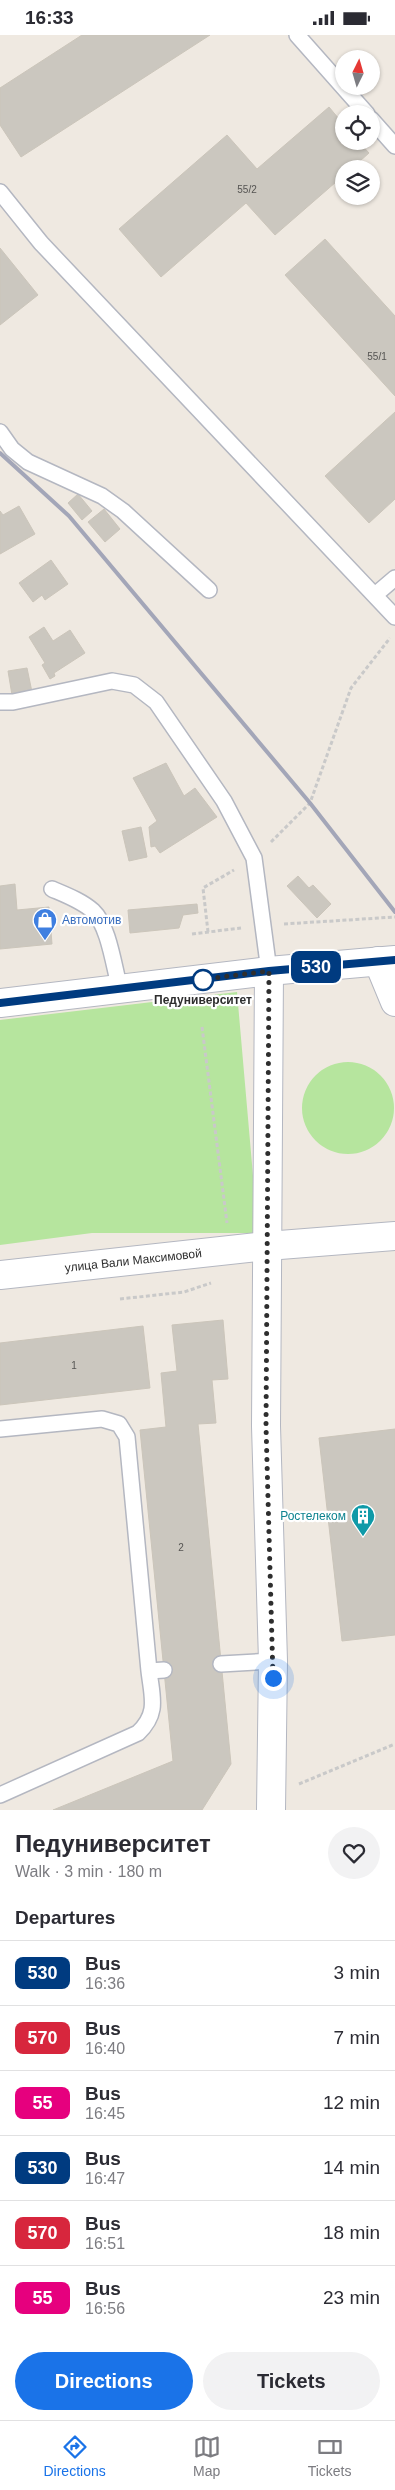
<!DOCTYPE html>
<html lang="en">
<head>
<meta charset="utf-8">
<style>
	body { margin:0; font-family:Helvetica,sans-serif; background:#f2f2f3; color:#2b2b33; height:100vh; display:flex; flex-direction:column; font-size:19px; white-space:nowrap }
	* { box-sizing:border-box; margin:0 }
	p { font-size:16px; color:#7c7c81 }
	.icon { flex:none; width:28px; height:28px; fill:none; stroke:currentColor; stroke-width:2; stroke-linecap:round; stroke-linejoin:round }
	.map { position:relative; height:1775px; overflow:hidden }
	.side { display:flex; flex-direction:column; background:#fff; flex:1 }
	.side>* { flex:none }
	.badge { padding:0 10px; border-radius:8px; font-size:18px; line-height:32px }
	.needle { width:32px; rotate:5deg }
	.controls { position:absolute; left:335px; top:15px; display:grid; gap:10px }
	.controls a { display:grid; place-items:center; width:45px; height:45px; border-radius:50%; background:#fff; box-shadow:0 1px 4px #0004; font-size:25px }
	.you { position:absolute; width:25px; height:25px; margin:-12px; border:4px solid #fff; border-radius:50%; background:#1a73e8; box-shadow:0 0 0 8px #1a73e833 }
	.map>.badge { position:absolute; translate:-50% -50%; box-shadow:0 0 0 2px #fff }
	h2 { padding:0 15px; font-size:19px; line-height:45px }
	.round { display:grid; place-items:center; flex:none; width:52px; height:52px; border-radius:26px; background:#f2f2f3 }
	.headline { display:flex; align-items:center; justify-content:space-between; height:85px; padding:0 15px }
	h1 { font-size:24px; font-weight:700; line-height:38px }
	.action { display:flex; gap:10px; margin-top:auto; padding:10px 15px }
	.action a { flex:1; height:58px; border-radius:30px; background:#1a73e8; color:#fff; font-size:20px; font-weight:700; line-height:58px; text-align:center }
	.action a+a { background:#f2f2f3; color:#2b2b33 }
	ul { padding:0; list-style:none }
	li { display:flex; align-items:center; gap:15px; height:65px; padding:0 15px; border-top:1px solid #e1e1e2 }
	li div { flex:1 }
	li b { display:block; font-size:19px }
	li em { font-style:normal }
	li .badge { min-width:55px; font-weight:700; text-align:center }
	.status { display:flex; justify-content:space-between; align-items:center; height:35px; padding:0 25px; background:#fff; direction:ltr }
	.status svg { height:14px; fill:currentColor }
	.menu { display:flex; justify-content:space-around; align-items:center; height:70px; border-top:1px solid #e1e1e2; background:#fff; font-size:14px; color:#7c7c81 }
	.menu a { display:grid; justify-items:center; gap:2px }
	.menu .on { color:#1a73e8 }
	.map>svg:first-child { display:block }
</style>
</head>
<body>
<div class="status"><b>16:33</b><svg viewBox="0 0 49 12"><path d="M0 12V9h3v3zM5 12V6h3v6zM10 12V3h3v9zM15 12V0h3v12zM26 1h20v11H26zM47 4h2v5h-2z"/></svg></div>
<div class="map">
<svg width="395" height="1775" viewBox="0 0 395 1775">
	<rect width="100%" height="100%" fill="#efe9e1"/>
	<path fill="#b6e59e" d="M237 957 258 1198H92L0 1210V985Z
		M302 1073a46 46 0 1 1 92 0a46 46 0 1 1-92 0Z"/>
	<path fill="#cbc7bf" stroke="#cbc5ba" d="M82 0H210L21 122 0 90V53Z
		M329 72 344 90V106H358L369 118 351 134H344V140L275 200 246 168 161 242 119 194 227 100 257 134Z
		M325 204 395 281V361L285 240Z
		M0 213 38 260 0 290Z
		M395 377V464L369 488 325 441Z
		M78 459 92 476 82 485 68 468Z
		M19 471 35 499 0 519V476L3 480Z
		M104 474 120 494 105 507 88 487Z
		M51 525 68 549 45 565 42 560 33 567 19 548Z
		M44 592 53 606 70 595 85 618 54 638 55 641 50 644 42 630 45 628 29 602Z
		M27 633 32 657 12 660 8 636Z
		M166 728 184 761 195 753 217 782 160 818 155 811 151 812 149 792 157 786 133 743Z
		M141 792 147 822 129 826 122 796Z
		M298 841 309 853 313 850 331 869 317 883 287 851Z
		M15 849 17 875 49 872 52 909 0 914V851Z
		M197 869 198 878 183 880 179 893 130 898 128 875Z
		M223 1285 228 1344 212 1345 216 1388 198 1389 231 1729 202 1775H53L173 1726 140 1395 166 1392 161 1338 177 1336 172 1290Z
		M143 1291 150 1353 0 1370V1308Z
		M395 1394V1600L342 1606 319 1403Z"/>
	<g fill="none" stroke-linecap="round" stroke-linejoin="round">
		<g stroke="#b4b7c1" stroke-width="18">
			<path id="lane" d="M297 0 367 79
				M371 84 395 111
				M0 157 41 208 395 582
				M0 397 12 414 28 427 102 461 123 476 209 555
				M375 560 395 543
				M0 667H13L112 646 134 650 156 667 224 766 254 823 269 936
				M52 854C66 860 82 866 93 876 109 891 114 933 120 954
				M0 1394 102 1384 119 1389 127 1402 149 1636
				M221 1629 273 1626
				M0 1760 138 1698C159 1678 152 1662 149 1636L164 1635"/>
		</g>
		<g stroke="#b4b7c1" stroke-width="30">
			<g id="secondary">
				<path d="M378 926 395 967"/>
				<path d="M269 936 266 1391 273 1626 271 1775"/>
				<path d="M0 968 269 936 395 925"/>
				<path id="s1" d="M0 1240 267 1211 395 1201"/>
			</g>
		</g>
		<path stroke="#c9c9c9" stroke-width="3" stroke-dasharray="4 2.5" stroke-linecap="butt" d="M271 807 310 768 351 653 390 603
			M284 889 395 882
			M208 897 203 853 234 835
			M192 899 241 893
			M202 992 227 1188
			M120 1264 184 1257 211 1248
			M299 1749 395 1709"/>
		<use href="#lane" stroke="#fff" stroke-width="15"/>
		<use href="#secondary" stroke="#fff" stroke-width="28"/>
		<path stroke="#a3a6b8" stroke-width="4" d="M0 418 69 481 310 768 395 877"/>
	</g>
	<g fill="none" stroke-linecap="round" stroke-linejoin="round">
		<g stroke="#fff" stroke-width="11">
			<path id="line" d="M0 968 269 936 395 925"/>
		</g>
		<use href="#line" stroke="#003b80" stroke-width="8"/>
		<path stroke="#2e2e2e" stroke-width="5" stroke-dasharray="0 9" d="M203 945H197L269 936 266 1391 273 1643"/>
	</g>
	<defs>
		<g id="shop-pin" transform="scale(1.25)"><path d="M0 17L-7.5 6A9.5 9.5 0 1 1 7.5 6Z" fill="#3f7fe0" stroke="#fff"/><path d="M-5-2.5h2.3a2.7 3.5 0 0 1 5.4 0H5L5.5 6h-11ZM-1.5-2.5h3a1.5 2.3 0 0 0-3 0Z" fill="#fff"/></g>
		<g id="building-pin" transform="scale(1.25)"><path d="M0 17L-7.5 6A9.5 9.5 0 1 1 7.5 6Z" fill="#0f9aa8" stroke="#fff"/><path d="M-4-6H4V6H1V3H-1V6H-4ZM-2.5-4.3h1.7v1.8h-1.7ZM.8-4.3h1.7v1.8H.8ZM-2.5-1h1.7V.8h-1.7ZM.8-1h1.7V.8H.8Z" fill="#fff"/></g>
	</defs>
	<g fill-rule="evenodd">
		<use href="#shop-pin" x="45" y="885"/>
		<use href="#building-pin" x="363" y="1481"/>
	</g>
	<circle fill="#fff" stroke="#003b80" stroke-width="2.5" cx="203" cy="945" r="10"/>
	<g text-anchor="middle" stroke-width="4.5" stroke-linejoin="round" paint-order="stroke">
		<g font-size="10" fill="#555452">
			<text x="247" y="158">55/2</text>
			<text x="377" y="325">55/1</text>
			<text x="74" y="1334">1</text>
			<text x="181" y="1516">2</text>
		</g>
		<g font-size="12" fill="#366cbe" stroke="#fff" text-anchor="start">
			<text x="62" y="889">Автомотив</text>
		</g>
		<g font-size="12" font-weight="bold" fill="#2e2e2e" stroke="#fff">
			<text x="203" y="969">Педуниверситет</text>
		</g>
		<g font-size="12" fill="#2e2e2e" stroke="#fff">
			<text dy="4" stroke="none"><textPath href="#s1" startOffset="134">улица Вали Максимовой</textPath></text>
		</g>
		<g font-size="12" fill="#0d838f" stroke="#fff" text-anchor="end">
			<text x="346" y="1485">Ростелеком</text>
		</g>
	</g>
</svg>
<div class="controls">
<a><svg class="needle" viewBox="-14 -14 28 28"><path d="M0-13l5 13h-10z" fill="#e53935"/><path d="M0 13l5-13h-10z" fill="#7c7c81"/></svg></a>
<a><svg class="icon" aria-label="locate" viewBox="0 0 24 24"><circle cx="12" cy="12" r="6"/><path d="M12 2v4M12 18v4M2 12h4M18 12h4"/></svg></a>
<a><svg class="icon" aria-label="layers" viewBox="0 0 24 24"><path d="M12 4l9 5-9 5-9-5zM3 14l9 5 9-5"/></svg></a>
</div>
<div class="you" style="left:273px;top:1643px"></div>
<b class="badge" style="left:316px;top:932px;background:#003b80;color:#fff">530</b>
</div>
<section class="side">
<div class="headline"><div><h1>Педуниверситет</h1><p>Walk · 3 min · 180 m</p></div><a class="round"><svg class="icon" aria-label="heart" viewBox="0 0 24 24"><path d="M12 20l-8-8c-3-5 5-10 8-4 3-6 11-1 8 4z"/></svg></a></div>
<h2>Departures</h2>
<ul>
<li><span class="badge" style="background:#003b80;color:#fff">530</span><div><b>Bus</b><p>16:36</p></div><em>3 min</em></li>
<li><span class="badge" style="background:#d7263d;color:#fff">570</span><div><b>Bus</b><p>16:40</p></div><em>7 min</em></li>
<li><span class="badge" style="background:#e6007e;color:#fff">55</span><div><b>Bus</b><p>16:45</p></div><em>12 min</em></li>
<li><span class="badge" style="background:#003b80;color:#fff">530</span><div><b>Bus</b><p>16:47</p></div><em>14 min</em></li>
<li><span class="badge" style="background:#d7263d;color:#fff">570</span><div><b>Bus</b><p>16:51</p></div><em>18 min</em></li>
<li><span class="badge" style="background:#e6007e;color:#fff">55</span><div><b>Bus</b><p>16:56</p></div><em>23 min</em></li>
</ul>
<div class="action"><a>Directions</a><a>Tickets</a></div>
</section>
<nav class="menu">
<a class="on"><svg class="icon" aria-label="directions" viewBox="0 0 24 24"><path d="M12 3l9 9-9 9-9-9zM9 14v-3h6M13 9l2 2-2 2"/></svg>Directions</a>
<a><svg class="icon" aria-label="map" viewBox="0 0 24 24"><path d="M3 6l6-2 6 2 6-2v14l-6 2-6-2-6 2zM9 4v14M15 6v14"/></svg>Map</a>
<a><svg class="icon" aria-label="tickets" viewBox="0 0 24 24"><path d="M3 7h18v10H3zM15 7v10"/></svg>Tickets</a>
</nav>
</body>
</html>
